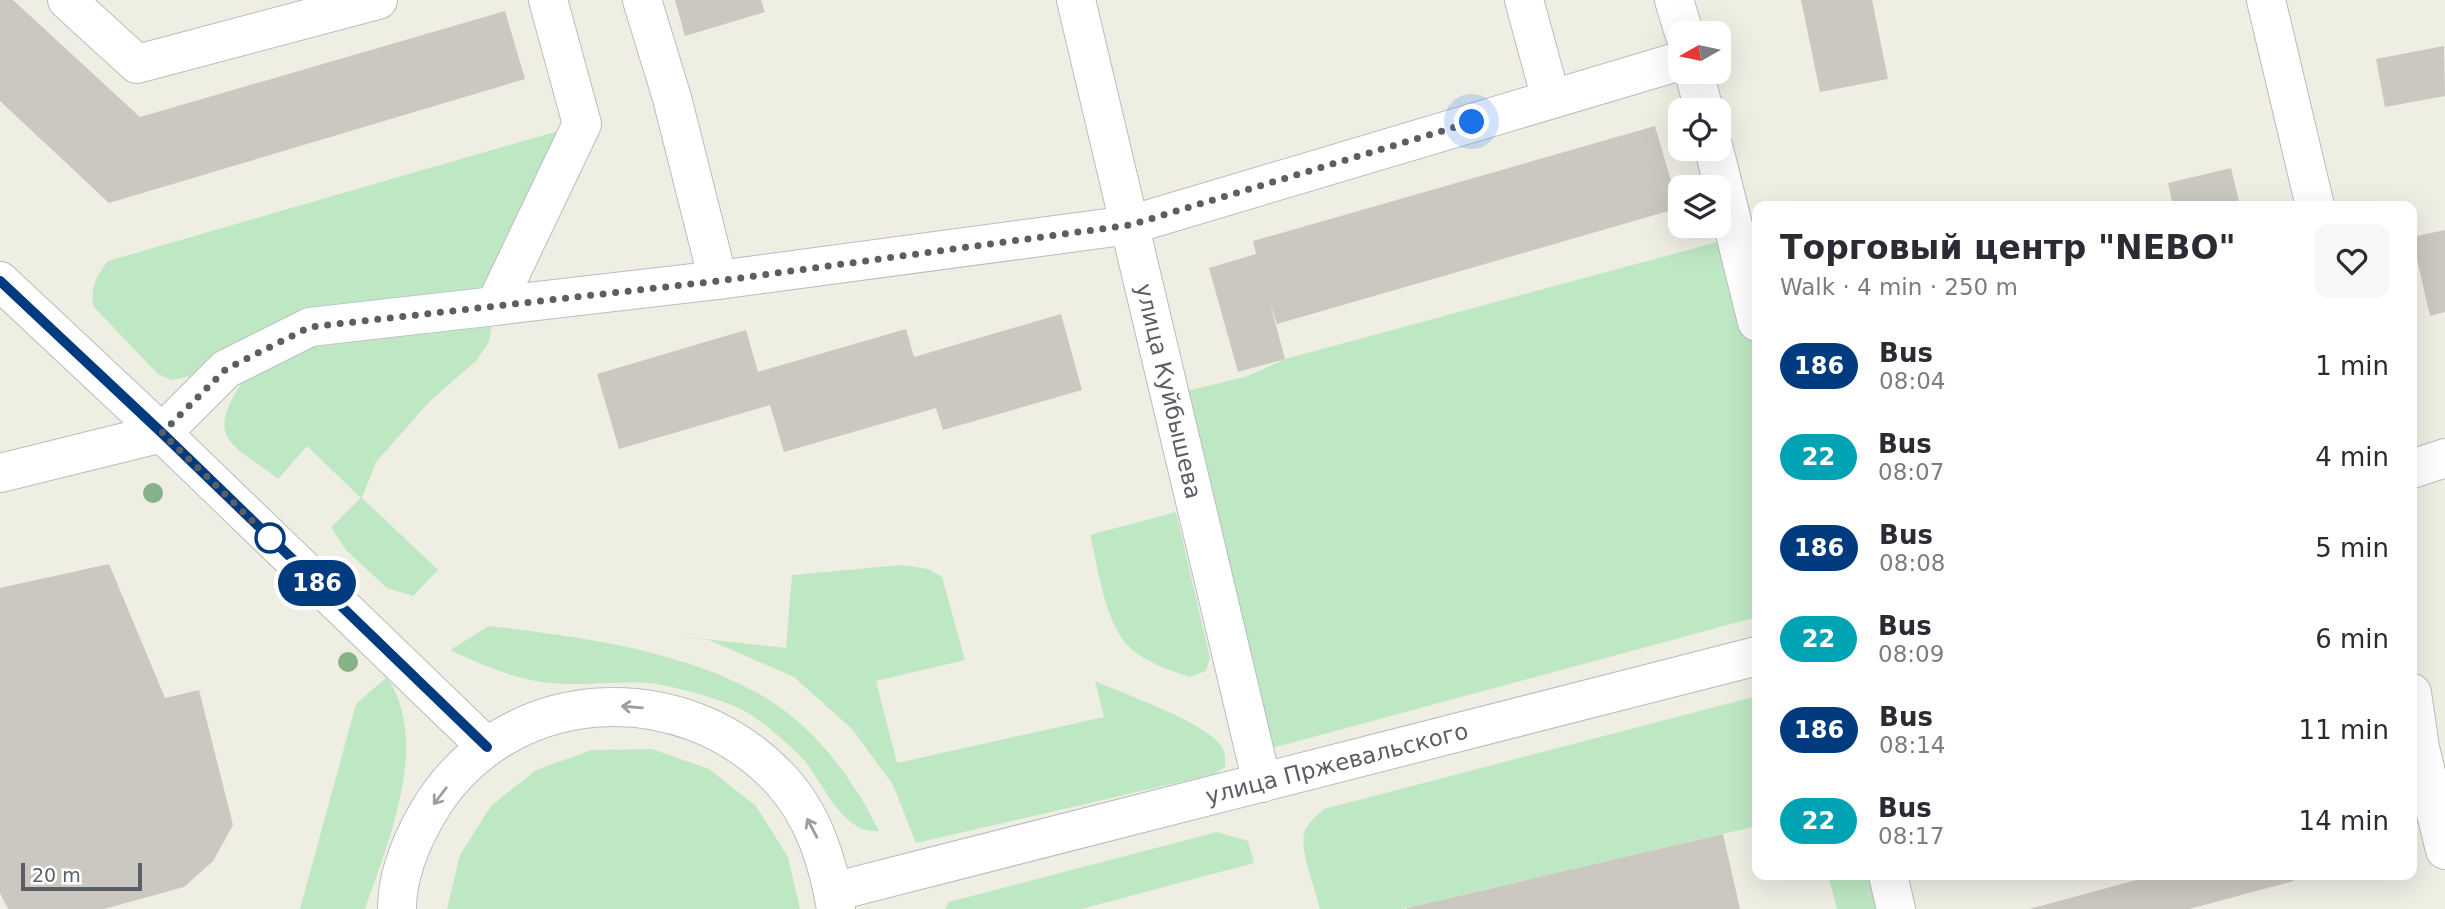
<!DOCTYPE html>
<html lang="en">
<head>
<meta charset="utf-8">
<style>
	body { margin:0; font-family:"DejaVu Sans",sans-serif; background:#f7f7f7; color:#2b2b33; height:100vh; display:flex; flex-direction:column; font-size:26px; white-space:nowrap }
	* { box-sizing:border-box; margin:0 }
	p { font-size:23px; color:#7c7c81 }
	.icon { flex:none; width:38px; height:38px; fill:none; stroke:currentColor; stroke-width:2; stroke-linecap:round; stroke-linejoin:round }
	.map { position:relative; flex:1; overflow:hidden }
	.drawer { position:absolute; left:1752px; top:201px; width:665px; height:679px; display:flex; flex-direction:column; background:#fff; border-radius:14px; box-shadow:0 7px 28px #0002 }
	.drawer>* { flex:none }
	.badge { padding:0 14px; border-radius:23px; font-size:24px; line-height:46px }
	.needle { width:46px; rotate:261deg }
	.buttons { position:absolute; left:1668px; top:21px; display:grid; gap:14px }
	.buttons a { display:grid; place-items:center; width:63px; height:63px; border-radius:14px; background:#fff; box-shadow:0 7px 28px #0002; font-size:35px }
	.scale { position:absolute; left:21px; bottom:18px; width:121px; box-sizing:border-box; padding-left:7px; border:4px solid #5b5e65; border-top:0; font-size:19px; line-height:24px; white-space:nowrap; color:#5b5e65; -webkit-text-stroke:5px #fff; paint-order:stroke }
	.you { position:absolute; width:35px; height:35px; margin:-18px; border:5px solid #fff; border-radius:50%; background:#1a73e8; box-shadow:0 0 0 10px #1a73e833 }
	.map>.badge { position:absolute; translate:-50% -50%; box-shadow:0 0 0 4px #fff }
	.round { display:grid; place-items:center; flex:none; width:74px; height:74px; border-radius:14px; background:#f7f7f7 }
	.overview { display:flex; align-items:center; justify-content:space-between; height:119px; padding:0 28px }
	h1 { font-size:33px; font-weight:700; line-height:52px }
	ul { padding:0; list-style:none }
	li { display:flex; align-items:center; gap:21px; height:91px; padding:0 28px }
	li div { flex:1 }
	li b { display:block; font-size:26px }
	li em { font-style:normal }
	li .badge { min-width:77px; font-weight:700; text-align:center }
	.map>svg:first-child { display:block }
</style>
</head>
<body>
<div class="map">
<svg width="2445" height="909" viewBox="0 0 2445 909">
	<rect width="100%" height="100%" fill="#efeee3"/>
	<path fill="#bee8c3" d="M582 124 495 306 489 342 476 361 431 400 376 462 362 498 438 570 413 596 387 588 346 550 331 527 361 498 307 446 278 479C234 444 204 441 241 384L226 369 172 380 158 374 93 306C91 286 96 276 108 261Z
		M1736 237 1757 364V617L1272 748 1183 392 1248 376 1285 359Z
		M1176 512 1210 658 1206 671 1189 677C1170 670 1145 662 1130 648 1104 622 1099 570 1090 535Z
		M901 565 928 569 942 577 965 660 876 681 897 763 1104 717 1095 681C1127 695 1196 719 1218 742 1225 749 1226 757 1225 767L1215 774 916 843 893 785 853 730 794 677 709 640 668 635 786 648 792 575Z
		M489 626C581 637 685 650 766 698 816 728 854 780 879 831 842 835 823 781 802 758 786 742 759 718 739 708 720 699 668 684 647 683 615 681 583 686 551 683 516 680 482 665 450 650Z
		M387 677C431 743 388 842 365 909H300L356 704Z
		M1757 696V826L1402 909H1320C1316 890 1298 848 1305 831 1309 822 1317 815 1324 809Z
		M652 749 709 769 756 806 788 857 800 909H447L460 855 491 806 536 770 592 750Z
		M1217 832 1248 841 1254 863 1081 909H945L949 902Z
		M1828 875H1868L1876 909H1837Z"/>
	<path fill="#cac8c0" d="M0 0H13L140 117 505 11 525 79 109 203 0 101Z
		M675 0H761L765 12 685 36Z
		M1801 0H1872L1888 79 1820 92Z
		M2444 46 2445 96 2385 107 2376 59Z
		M1655 126 1679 208 1277 324 1270 303 1285 359 1238 372 1209 268 1256 254 1253 241Z
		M2231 168 2240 206H2173L2168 183Z
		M2445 230V312L2430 316 2412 237Z
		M1061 314 1082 390 943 430 936 408 784 452 770 405 619 449 597 374 746 330 758 372 906 329 914 357Z
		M109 564 165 698 199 690 233 825 213 861 184 887 104 909H8L0 893V588Z
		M1723 834 1740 909H1407V908Z
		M2155 875H2292L2294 881 2189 909H2029Z"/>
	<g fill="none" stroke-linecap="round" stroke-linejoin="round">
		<g stroke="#bbbcc3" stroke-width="40">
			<g id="minor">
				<path d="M67 0 137 64 378 0"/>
				<path d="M642 0 672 98 718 280 1130 225 1680 61"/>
				<path id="s1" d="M1076 0 1262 783"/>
				<path d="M1524 0 1551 99"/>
				<path d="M1674 0 1684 33"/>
				<path d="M2266 0 2315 206"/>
				<path d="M1694 72 1704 110"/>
				<path d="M1714 149 1757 322"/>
				<path d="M0 281 162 433 487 747"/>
				<path d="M495 306 718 280"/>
				<path d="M2412 469 2445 458"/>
				<path d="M0 473 162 433 226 369 310 327 495 306 582 124 548 0"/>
				<path d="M2412 693 2420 748 2445 850"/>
				<path d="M1888 875 1896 909"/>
				<path id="s2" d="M833 892 1757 656"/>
				<path d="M397 909C397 876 411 842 427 814 502 684 681 672 781 780 814 816 828 862 836 909"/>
			</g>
		</g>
		<use href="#minor" stroke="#fff" stroke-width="38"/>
	</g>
	<g fill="#85b387">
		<circle cx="153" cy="493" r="10"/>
		<circle cx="348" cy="662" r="10"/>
	</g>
	<defs><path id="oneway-shaft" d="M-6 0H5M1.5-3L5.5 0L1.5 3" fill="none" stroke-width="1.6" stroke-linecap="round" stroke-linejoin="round" transform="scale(1.75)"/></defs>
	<g stroke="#9d9ea3">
		<use href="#oneway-shaft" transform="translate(632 707) rotate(-175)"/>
		<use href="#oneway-shaft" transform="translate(440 796) rotate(127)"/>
		<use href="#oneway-shaft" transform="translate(812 828) rotate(-118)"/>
	</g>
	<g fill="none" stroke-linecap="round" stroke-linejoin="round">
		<g stroke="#fff" stroke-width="16">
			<path id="line" d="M0 281 162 433 487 747"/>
		</g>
		<use href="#line" stroke="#003b80" stroke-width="10"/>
		<path stroke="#5b5e65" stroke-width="7" stroke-dasharray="0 12.6" d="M270 538 162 433 226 369 310 327 718 281 1130 225 1472 122"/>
	</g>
	<circle fill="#fff" stroke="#003b80" stroke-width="3.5" cx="270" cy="538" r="14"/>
	<g text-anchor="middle" stroke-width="5" stroke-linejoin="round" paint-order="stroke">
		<g font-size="23" fill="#5b5e65" stroke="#fff">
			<text dy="8" stroke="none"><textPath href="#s1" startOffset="402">улица Куйбышева</textPath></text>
			<text dy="8" stroke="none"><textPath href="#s2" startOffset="520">улица Пржевальского</textPath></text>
		</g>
	</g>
</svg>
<div class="buttons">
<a><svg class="needle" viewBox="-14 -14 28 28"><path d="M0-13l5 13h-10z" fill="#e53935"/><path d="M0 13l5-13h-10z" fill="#7c7c81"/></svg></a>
<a><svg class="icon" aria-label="locate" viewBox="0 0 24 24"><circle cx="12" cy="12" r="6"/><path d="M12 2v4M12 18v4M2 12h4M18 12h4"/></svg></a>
<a><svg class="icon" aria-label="layers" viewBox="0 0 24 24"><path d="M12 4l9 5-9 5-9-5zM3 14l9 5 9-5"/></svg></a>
</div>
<div class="scale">20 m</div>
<div class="you" style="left:1472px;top:122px"></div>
<b class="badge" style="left:317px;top:583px;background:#003b80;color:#fff">186</b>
<section class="drawer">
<div class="overview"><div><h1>Торговый центр &quot;NEBO&quot;</h1><p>Walk · 4 min · 250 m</p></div><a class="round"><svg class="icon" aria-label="heart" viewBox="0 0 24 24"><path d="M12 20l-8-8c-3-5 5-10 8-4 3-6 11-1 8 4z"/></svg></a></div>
<ul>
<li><span class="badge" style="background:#003b80;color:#fff">186</span><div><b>Bus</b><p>08:04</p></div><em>1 min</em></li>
<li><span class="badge" style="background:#00a3b4;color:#fff">22</span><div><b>Bus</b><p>08:07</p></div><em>4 min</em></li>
<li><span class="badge" style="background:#003b80;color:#fff">186</span><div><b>Bus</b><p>08:08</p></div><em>5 min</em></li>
<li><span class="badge" style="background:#00a3b4;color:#fff">22</span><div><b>Bus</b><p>08:09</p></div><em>6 min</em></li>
<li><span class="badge" style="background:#003b80;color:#fff">186</span><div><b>Bus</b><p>08:14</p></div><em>11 min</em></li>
<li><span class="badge" style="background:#00a3b4;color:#fff">22</span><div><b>Bus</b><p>08:17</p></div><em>14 min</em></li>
</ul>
</section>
</div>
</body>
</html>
